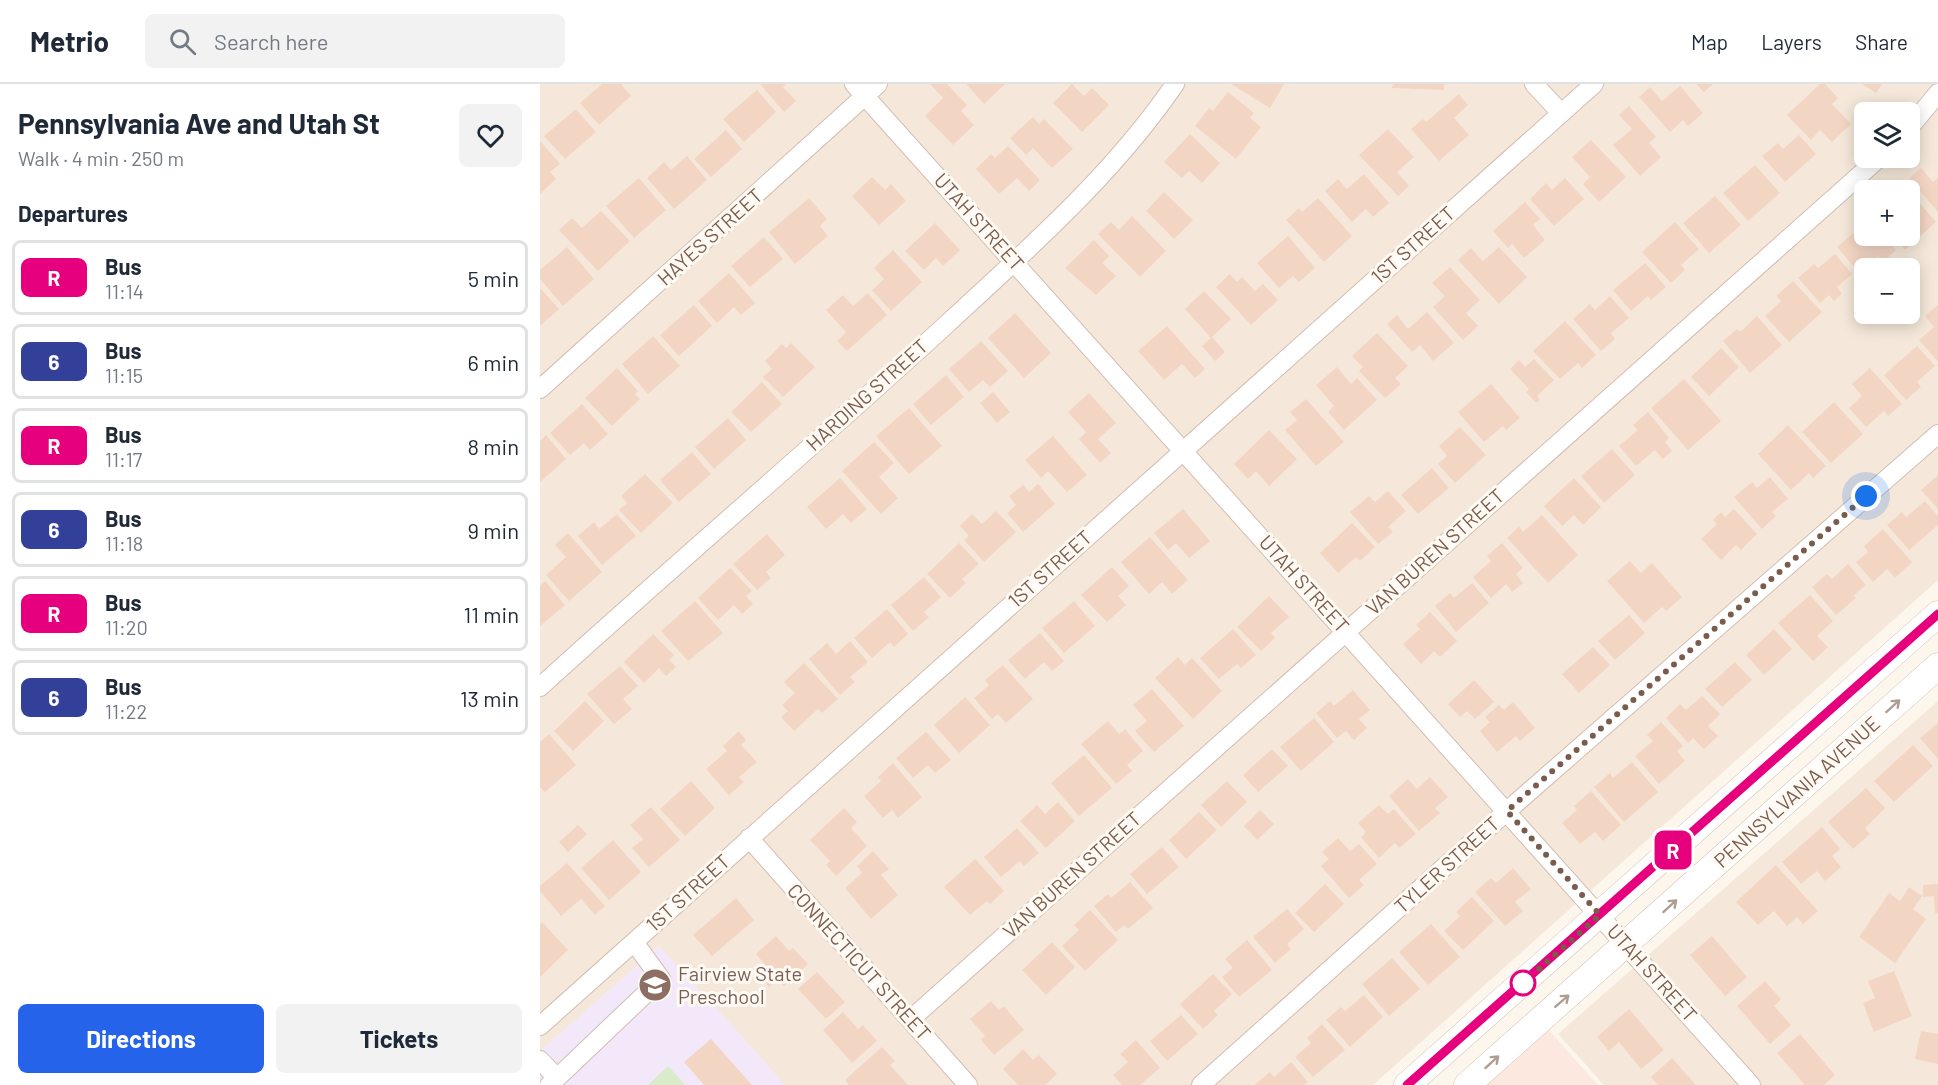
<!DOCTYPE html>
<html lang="en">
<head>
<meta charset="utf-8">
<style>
	body { margin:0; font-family:Barlow,sans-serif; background:#f2f2f3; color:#1f2937; height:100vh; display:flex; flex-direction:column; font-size:22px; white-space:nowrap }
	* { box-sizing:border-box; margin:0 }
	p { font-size:20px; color:#747a83 }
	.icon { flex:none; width:33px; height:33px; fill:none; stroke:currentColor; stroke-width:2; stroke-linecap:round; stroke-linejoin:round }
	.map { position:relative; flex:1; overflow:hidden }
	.drawer { display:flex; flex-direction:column; background:#fff; width:540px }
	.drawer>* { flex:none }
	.badge { padding:0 12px; border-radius:9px; font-size:21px; line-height:39px }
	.controls { position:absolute; left:1314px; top:18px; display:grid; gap:12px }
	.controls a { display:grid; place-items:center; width:66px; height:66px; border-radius:9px; background:#fff; box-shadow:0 3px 15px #0003; font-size:30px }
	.you { position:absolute; width:30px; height:30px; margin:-15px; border:4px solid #fff; border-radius:50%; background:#1a73e8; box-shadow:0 0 0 9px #1a73e833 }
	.map>.badge { position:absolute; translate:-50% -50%; box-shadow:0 0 0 3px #fff }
	h2 { padding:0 18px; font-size:22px; line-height:54px }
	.round { display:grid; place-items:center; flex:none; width:63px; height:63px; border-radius:9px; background:#f2f2f3 }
	.overview { display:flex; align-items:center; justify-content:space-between; height:102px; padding:0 18px }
	h1 { font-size:28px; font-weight:700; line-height:45px }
	.button { display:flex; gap:12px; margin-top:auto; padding:12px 18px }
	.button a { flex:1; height:69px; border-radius:9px; background:#2563eb; color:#fff; font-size:24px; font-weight:700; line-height:69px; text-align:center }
	.button a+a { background:#f2f2f3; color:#1f2937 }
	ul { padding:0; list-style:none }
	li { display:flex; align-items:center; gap:18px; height:75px; margin:0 12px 9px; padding:0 6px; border:3px solid #e0e1e3; border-radius:9px }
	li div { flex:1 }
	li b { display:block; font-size:22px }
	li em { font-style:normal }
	li .badge { min-width:66px; font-weight:700; text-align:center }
	header { display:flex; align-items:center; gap:36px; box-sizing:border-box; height:84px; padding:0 30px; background:#fff; border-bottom:2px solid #e0e1e3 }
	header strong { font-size:28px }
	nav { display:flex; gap:33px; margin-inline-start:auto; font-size:21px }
	.search { width:420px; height:54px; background:#f2f2f3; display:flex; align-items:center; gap:15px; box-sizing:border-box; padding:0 21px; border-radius:9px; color:#747a83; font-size:22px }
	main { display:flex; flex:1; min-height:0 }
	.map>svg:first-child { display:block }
</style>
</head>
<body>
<header>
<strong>Metrio</strong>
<div class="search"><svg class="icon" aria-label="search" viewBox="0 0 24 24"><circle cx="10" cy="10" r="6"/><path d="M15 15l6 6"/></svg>Search here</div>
<nav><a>Map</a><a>Layers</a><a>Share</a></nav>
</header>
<main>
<section class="drawer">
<div class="overview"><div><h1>Pennsylvania Ave and Utah St</h1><p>Walk · 4 min · 250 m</p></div><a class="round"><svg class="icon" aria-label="heart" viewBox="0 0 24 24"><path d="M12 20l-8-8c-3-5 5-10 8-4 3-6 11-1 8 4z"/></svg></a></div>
<h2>Departures</h2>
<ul>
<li><span class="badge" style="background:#e6007e;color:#fff">R</span><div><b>Bus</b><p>11:14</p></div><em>5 min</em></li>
<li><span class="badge" style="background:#324099;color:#fff">6</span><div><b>Bus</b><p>11:15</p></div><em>6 min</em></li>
<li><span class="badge" style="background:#e6007e;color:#fff">R</span><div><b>Bus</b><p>11:17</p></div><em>8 min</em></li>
<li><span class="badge" style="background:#324099;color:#fff">6</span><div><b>Bus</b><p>11:18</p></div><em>9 min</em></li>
<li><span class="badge" style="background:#e6007e;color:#fff">R</span><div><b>Bus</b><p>11:20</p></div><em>11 min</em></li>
<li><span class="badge" style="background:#324099;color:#fff">6</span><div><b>Bus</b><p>11:22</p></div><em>13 min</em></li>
</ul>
<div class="button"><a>Directions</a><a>Tickets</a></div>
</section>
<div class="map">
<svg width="1398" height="1001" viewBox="0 0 1398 1001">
	<rect width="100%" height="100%" fill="#fdf6ec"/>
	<path fill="#f5e8da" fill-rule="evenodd" d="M0 0H1398V496L833 1001H71L0 967ZM1324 28H1370V74H1324ZM1324 106H1370V152H1324ZM1324 184H1370V230H1324Z
		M1398 617V1001H1064L1018 950Z"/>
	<path fill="#fde8e0" d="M1006 943 1058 1001H940Z"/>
	<path fill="#f3e8fa" d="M119 862 190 939 245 1001H0V967Z"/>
	<path fill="#d8ecc9" d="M128 982 145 1001H108Z"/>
	<path fill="#f3d5c3" d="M62 0H81L91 12 59 41 40 19Z
		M220 0H246L243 3 256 17 244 28Z
		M390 0H407L427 21 421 27 434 41 413 61 385 32 403 14Z
		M426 0H465L444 20Z
		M532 0 544 12 552 4 569 21 542 48 513 19Z
		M691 0H744L730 24Z
		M853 0H904V6L852 4Z
		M1156 0H1173L1164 8Z
		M1280 0H1285L1298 14 1292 20 1311 40 1292 58 1280 46 1271 56 1247 31Z
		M1322 0H1342L1336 9Z
		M1140 2 1163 29 1148 42 1143 36 1130 48 1099 13 1110 3 1122 17Z
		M217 6 236 28 204 58 183 35Z
		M688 8 714 29 710 34 721 43 696 75 655 42 669 24 673 27Z
		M919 10 928 21 914 34 929 51 899 77 871 45 883 35 886 38Z
		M1089 22 1116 53 1109 59 1121 73 1100 92 1073 61 1092 45 1079 31Z
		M36 25 56 48 25 75 4 52Z
		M493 33 499 40 504 35 533 65 512 84 493 64 486 71 470 54Z
		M848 45 874 73 857 88 869 102 858 112 819 71Z
		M186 46 202 65 171 93 154 75Z
		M650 50 680 79 662 99 649 87 642 94 624 78Z
		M1259 51 1276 70 1245 98 1222 72 1238 59 1243 65Z
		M1051 56 1086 93 1059 118 1043 100 1050 93 1032 73Z
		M0 57 20 80 10 88 16 95 0 110Z
		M468 62 500 96 489 107 477 94 459 110 436 85 451 70 455 74Z
		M147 72 167 96 134 125 107 94 124 78 131 86Z
		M1215 81 1240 109 1208 137 1183 109Z
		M1381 84 1393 98 1398 94V128L1369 94Z
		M824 90 849 119 833 133 826 125 812 138 785 107 798 95 807 105Z
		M332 93 345 106 351 100 366 117 339 141 312 112Z
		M99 94 126 126 94 154 66 122Z
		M1025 94 1044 115 1014 142 990 115 1006 99 1012 106Z
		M624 108 653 136 634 155 606 127Z
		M1370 108 1396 138 1365 166 1352 152H1370Z
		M1175 112 1201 141 1169 169 1143 139Z
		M269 114 287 135 280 142 288 152 255 180 229 148Z
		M778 114 812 152 784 178 746 136 759 124 762 128Z
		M985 118 1000 135 993 141 1005 156 984 174 972 160 968 164 953 147Z
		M61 127 90 157 58 187 19 146 32 134 42 144Z
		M592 132 626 167 600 193 558 150 571 138 579 146Z
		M1135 138 1159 165 1141 181 1145 186 1131 199 1102 168Z
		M395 139 420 166 403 182 396 174 384 186 365 167Z
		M1324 140V152H1344L1356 166 1343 178 1338 172 1319 189 1297 163Z
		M748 152 775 184 759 198 753 192 739 204 717 179Z
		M224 153 243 175 210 203 191 182Z
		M554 156 569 172 562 179 576 192 556 211 525 184Z
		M27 163 54 195 23 222 0 195V186Z
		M959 163 987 193 959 220 918 176 931 164 943 177Z
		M353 166 382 198 351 227 332 206 344 195 334 184Z
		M1295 170 1312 190 1297 203 1302 210 1294 217 1289 211 1280 219 1258 194 1274 180 1278 184Z
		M1105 179 1126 203 1111 216 1108 212 1091 227 1073 206Z
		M910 183 940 216 926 229 938 242 923 256 893 223 905 212 892 199Z
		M189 189 215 219 201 231 194 223 177 239 158 217Z
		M690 190 697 198 702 193 715 207 723 200 738 216 711 241 676 203Z
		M1253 197 1282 228 1249 258 1225 232 1241 217 1236 212Z
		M0 204 19 225 0 242Z
		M664 207 691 235 671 254 645 225Z
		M328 209 347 231 307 267 297 257 306 248 286 226 303 211 313 222Z
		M1070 212 1089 234 1071 249 1075 255 1061 267 1033 235 1050 220 1055 226Z
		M154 221 172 242 139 272 120 251Z
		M1398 221V278L1379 256 1394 243 1385 232Z
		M887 228 914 259 893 277 880 261 872 268 847 240 857 231 868 245Z
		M475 229 511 269 484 294 448 254Z
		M1217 232 1242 261 1210 289 1183 257 1197 245 1200 248Z
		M1025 237 1056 271 1042 284 1038 279 1020 295 993 267Z
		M627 242 665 285 655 294 642 280 624 296 598 267Z
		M837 249 868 282 855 294 861 300 845 314 819 287 823 283 812 272Z
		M113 252 140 282 108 310 82 280Z
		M672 253 685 268 675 277 662 262Z
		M441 257 468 287 450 303 443 296 429 308 409 285Z
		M251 259 275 283 243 313 223 293 232 285 225 277 242 260 246 264Z
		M1377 262 1395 282 1377 298 1381 303 1366 316 1344 291Z
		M1181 264 1199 283 1169 312 1151 293Z
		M994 275 1014 296 997 312 1000 316 996 319 986 308 989 305 970 285 979 276 985 283Z
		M797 283 811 300 817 294 837 316 804 346 788 328 794 322 776 301Z
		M77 284 98 307 95 310 100 315 72 342 45 314Z
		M1330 284 1362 320 1348 332 1344 327 1326 343 1309 324 1322 312 1312 300Z
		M406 291 424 313 391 341 373 320Z
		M1144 295 1181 337 1148 366 1111 324Z
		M222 298 242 320 211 348 191 328Z
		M951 300 980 334 966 346 963 342 944 358 918 328Z
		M453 308 470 328 457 339 440 319Z
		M549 309 576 339 558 355 571 369 560 379 539 355 546 348 528 328Z
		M766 315 804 358 776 382 745 346 757 336 750 328Z
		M1294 318 1323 350 1291 379 1262 348Z
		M42 320 68 350 50 366 44 359 30 371 10 349Z
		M369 324 402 362 369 390 336 352Z
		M1108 328 1129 354 1125 358 1132 367 1123 375 1115 366 1096 382 1079 362 1098 346 1093 341Z
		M188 334 206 356 174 385 155 363Z
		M1248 341 1286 382 1273 394 1269 389 1251 406 1218 370Z
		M920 343 946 371 915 399 898 380 907 372 899 362Z
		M729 346 757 375 729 402 716 387 708 395 694 380Z
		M6 351 26 375 0 398V357Z
		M513 352 547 391 527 408 508 387 501 394 485 376Z
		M334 358 354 379 339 393 358 414 341 430 302 387Z
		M1072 365 1095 391 1064 419 1041 392Z
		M152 368 171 390 139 418 120 396Z
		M892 384 909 404 878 430 861 411Z
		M105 390 133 419 101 449 79 426 87 419 81 412Z
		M1398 391V425L1381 406Z
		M1230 393 1248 415 1232 428 1236 432 1222 445 1194 413 1212 398 1217 404Z
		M300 394 327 425 311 439 303 430 286 445 267 423Z
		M1034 394 1061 423 1043 441 1034 431 1022 442 1004 422Z
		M498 400 515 420 483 448 467 429 476 421 469 412 483 401 489 408Z
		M848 407 866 427 848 443 853 448 838 460 810 428 829 412 835 418Z
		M1385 417 1398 432V441L1369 466 1347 441 1362 428 1366 433Z
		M643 425 670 457 649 474 636 459 628 466 614 449Z
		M1194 425 1217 450 1201 466 1196 461 1181 476 1161 455 1177 440 1173 436 1181 428 1185 433Z
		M456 427 476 448 444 478 424 456 429 452 420 442 432 430 442 440Z
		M77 430 96 452 62 481 38 452 54 438 59 445Z
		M1002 431 1038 471 1008 499 967 454 979 442 983 448Z
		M812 439 835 463 820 477 816 473 798 489 780 469Z
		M1343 445 1372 478 1355 494 1347 485 1333 498 1316 478 1328 468 1324 462Z
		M28 449 62 488 29 517 6 491 26 473 15 461Z
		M227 450 245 471 226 488 231 494 217 506 193 480Z
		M610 453 648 496 632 510 622 498 609 510 581 478Z
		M419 459 439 480 422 495 426 499 410 514 387 490Z
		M962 459 983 484 976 490 983 499 972 508 966 500 951 514 933 493 951 477 947 472Z
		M1090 477 1101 489 1112 479 1142 513 1126 527 1122 523 1104 539 1067 497Z
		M1308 480 1326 501 1314 511 1316 514 1296 531 1272 503 1287 490 1292 495Z
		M572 483 589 502 578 512 586 521 567 538 541 511Z
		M190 484 212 507 206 512 213 520 202 530 194 521 178 536 158 514Z
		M384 493 401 513 384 528 389 533 373 547 351 521Z
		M5 497 25 521 0 542V502Z
		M932 499 949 519 916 548 895 522 910 509 914 514Z
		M1270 511 1293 537 1277 552 1288 563 1273 577 1238 539Z
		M729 512 749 533 731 549 735 554 721 567 697 543Z
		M155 517 183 549 148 577 121 547Z
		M534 517 555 542 524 569 502 544Z
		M347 525 368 550 354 563 350 558 332 574 314 554Z
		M890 528 917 557 900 573 894 567 881 580 863 560 880 545 876 541Z
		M1089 531 1105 549 1075 576 1058 557Z
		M693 545 716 571 701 584 697 580 679 595 660 574Z
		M1234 545 1252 565 1224 591 1206 571Z
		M500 549 524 577 512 587 504 578 485 595 468 576Z
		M113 550 134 571 129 576 136 583 126 592 119 584 104 599 84 578Z
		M310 557 328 578 310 593 315 598 300 611 269 575 287 559 296 570Z
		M1053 563 1070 581 1039 609 1022 590Z
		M638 573 645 581 652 574 682 607 653 635 615 594Z
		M1195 578 1212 596 1182 623 1165 605Z
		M264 579 298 615 282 629 278 625 254 647 241 633 248 627 242 621 255 609 244 598Z
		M463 581 493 615 466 639 458 630 452 635 434 614 449 601 445 596Z
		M80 582 98 602 83 615 92 625 74 640 47 610Z
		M934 596 954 618 935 635 927 627 920 633 908 620Z
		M612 605 644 642 614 668 595 647 607 637 593 621Z
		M813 606 830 626 819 635 827 644 814 656 806 647 797 654 776 629 790 617 794 622Z
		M1162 612 1180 630 1168 642 1178 652 1164 665 1153 654 1148 659 1126 634 1140 620 1146 626Z
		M425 613 450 641 419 669 394 641Z
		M45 617 64 637 33 667 14 647Z
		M973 618 995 644 980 657 976 652 957 668 940 647 950 638 945 633 959 621 964 626Z
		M774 634 794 658 761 687 740 663Z
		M568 637 579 650 585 645 603 667 587 681 592 687 576 700 541 660Z
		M1121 638 1143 662 1137 667 1145 677 1119 700 1095 672 1113 657 1107 651Z
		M1398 639V675L1380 654Z
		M199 647 206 656 201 661 217 678 199 693 204 698 189 711 166 685 187 667 183 662Z
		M386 648 411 676 395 689 388 681 373 694 356 674Z
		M9 650 36 681 5 708 0 703V658Z
		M1373 661 1393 682 1354 718 1334 697Z
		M732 665 748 682 718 708 703 691Z
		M544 671 572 704 539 732 511 699Z
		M1092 678 1118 708 1084 738 1054 703 1070 689 1073 694Z
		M353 679 382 713 358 734 352 726 343 734 324 712 341 697 338 693Z
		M890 693 908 713 895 724 900 729 879 747 849 712 868 695 877 705Z
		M151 697 175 724 145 752 120 725Z
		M687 697 707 718 681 743 661 721Z
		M1326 704 1345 724 1325 744 1330 750 1313 765 1288 738Z
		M1051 707 1081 741 1063 757 1055 748 1040 760 1022 739 1037 726 1034 722Z
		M518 718 535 737 506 764 480 737 497 721 505 730Z
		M839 721 848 730 854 725 876 750 859 764 855 759 839 774 821 753 826 748 818 739Z
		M111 723 140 756 109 783 92 764 103 755 90 741Z
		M304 724 317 738 311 744 327 762 296 792 286 781 290 777 270 756Z
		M720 726 734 740 717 756 704 742Z
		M659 728 677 746 646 775 629 756Z
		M38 741 47 750 28 768 19 758Z
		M1282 743 1300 765 1292 772 1301 783 1285 797 1277 787 1261 800 1242 778Z
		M477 744 499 769 484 782 480 777 461 793 444 773Z
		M798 754 810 767 819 760 837 780 819 796 824 801 809 814 781 782 789 775 782 768Z
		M73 756 101 788 69 816 41 784Z
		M622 763 639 783 607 810 590 790Z
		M333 767 349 785 341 791 358 811 331 835 305 804 322 789 317 782Z
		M435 775 464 807 450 820 447 817 430 831 404 803Z
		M27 779 65 822 55 831 41 815 21 832 0 807V802Z
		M1236 781 1278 827 1263 840 1257 833 1247 842 1234 827 1218 841 1196 818Z
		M973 784 991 805 975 818 983 827 965 842 935 808 951 794 956 799Z
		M590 798 613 824 588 845 584 841 576 848 554 822 568 810 571 814Z
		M785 800 804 820 774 848 755 829Z
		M1398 800V829H1395L1394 812 1383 813V801Z
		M1369 803 1382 812 1373 825 1386 835 1355 879 1319 853 1349 809 1360 817Z
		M932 813 954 837 923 866 904 847 920 832 916 828Z
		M196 814 214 836 172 872 153 851Z
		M747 825 764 845 747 860 751 865 735 879 713 853Z
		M550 826 578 856 545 887 522 862 539 846 534 841Z
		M2 838 28 866 0 893V841Z
		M891 840 920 873 888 901 859 868Z
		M236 852 249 867 253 864 268 880 244 902 238 896 229 903 218 891 227 883 216 870Z
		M1172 852 1207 893 1185 912 1150 871Z
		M707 856 732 886 699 913 682 893 693 884 685 875Z
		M512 858 535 883 506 911 482 886Z
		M852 874 880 905 849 932 822 900Z
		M1354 887 1372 932 1334 948 1323 919 1335 914 1328 897Z
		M277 888 305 918 286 935 258 905Z
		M673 890 692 910 674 927 678 931 663 945 640 920Z
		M1225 897 1241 915 1234 922 1251 941 1230 960 1197 922Z
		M824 911 843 933 810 963 786 936 801 923 805 927Z
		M451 917 459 926 464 922 484 946 454 971 441 956 445 952 430 935Z
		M1089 925 1124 966 1101 985 1079 958 1069 967 1057 953Z
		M303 928 318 945 323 941 337 957 312 979 283 946Z
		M641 931 658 950 627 977 610 957Z
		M782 940 805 966 773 993 755 973 771 959 767 954Z
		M1381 947 1398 950V980L1375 975Z
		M1260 950 1295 991 1284 1001H1265L1237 969Z
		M171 955 212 1001H164L144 978Z
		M596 956 620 984 600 1001H582L573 991 588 978 580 970Z
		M342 963 355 977 350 981 368 1001H309L305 996Z
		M483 965 493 976 499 971 517 990 505 1001H478L463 985Z
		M1132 974 1156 1001H1118L1111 993Z
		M751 978 768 998 764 1001H714L730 988 734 993Z"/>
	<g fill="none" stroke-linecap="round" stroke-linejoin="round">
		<g stroke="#d1beb0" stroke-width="20">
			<path id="minor" d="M314 0 1211 1001
				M994 0 1021 29
				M1370 43 1398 9
				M0 305 338 0
				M0 603C135 480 273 363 407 240 488 165 572 92 635 0
				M209 754 428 1001
				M371 935 1339 74
				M0 942 1054 0
				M0 976 17 994 9 1001
				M17 994 121 895 94 858
				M661 1001 967 727 1398 350"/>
		</g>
		<g stroke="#d6c0b0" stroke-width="27">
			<path id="secondary" d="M867 1001 1398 530
				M927 1001 1398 582"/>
		</g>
		<use href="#minor" stroke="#fff" stroke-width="18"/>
		<use href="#secondary" stroke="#fff" stroke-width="26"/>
	</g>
	<defs><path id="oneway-shaft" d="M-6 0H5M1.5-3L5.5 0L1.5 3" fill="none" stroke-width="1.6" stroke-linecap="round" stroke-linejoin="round" transform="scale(1.5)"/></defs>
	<g stroke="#af9d94">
		<use href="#oneway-shaft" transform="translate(1353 622) rotate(-42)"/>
		<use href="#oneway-shaft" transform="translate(1130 822) rotate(-42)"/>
		<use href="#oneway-shaft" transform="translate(1022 917) rotate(-41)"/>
		<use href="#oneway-shaft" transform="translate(952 978) rotate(-42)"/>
	</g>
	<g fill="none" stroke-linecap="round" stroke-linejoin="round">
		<g stroke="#fff" stroke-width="14">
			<path id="line" d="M867 1001 1398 530"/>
		</g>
		<use href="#line" stroke="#e6007e" stroke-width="9"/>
		<path stroke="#7a5c4d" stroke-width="6" stroke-dasharray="0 10.8" d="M983 899 1060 831 967 727 1326 412"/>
	</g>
	<defs>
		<g id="school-disc" transform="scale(1.725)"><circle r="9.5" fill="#8d6e63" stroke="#fffaf3"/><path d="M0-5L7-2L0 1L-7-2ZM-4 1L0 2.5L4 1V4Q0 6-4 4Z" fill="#fff"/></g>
	</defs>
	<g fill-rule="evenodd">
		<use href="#school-disc" x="115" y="901"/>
	</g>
	<circle fill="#fff" stroke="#e6007e" stroke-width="3" cx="983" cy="899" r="12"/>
	<g text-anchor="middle" stroke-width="6" stroke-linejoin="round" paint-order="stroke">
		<g font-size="20" fill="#7a5c4d" stroke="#fffaf3">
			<text transform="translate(439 138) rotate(48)" y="7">UTAH STREET</text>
			<text transform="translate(170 153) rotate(-42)" y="7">HAYES STREET</text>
			<text transform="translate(873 161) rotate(-42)" y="7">1ST STREET</text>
			<text transform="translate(327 311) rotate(-42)" y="7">HARDING STREET</text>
			<text transform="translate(895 468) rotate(-42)" y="7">VAN BUREN STREET</text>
			<text transform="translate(510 485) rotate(-42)" y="7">1ST STREET</text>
			<text transform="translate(764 500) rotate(48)" y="7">UTAH STREET</text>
			<text transform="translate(1257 708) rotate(-42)" y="7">PENNSYLVANIA AVENUE</text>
			<text transform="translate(907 781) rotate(-42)" y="7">TYLER STREET</text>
			<text transform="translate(532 791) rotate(-42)" y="7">VAN BUREN STREET</text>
			<text transform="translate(148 809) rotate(-42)" y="7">1ST STREET</text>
			<text transform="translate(319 878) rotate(48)" y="7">CONNECTICUT STREET</text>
			<text transform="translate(1112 889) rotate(48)" y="7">UTAH STREET</text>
		</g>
		<g font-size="20" fill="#785e54" stroke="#fffaf3" text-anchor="start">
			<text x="138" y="897">Fairview State<tspan x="138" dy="23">Preschool</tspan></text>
		</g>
	</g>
</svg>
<div class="controls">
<a><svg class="icon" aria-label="layers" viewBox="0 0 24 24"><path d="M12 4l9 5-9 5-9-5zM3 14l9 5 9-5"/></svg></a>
<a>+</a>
<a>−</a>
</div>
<div class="you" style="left:1326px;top:412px"></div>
<b class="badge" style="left:1133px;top:766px;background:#e6007e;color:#fff">R</b>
</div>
</main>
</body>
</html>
